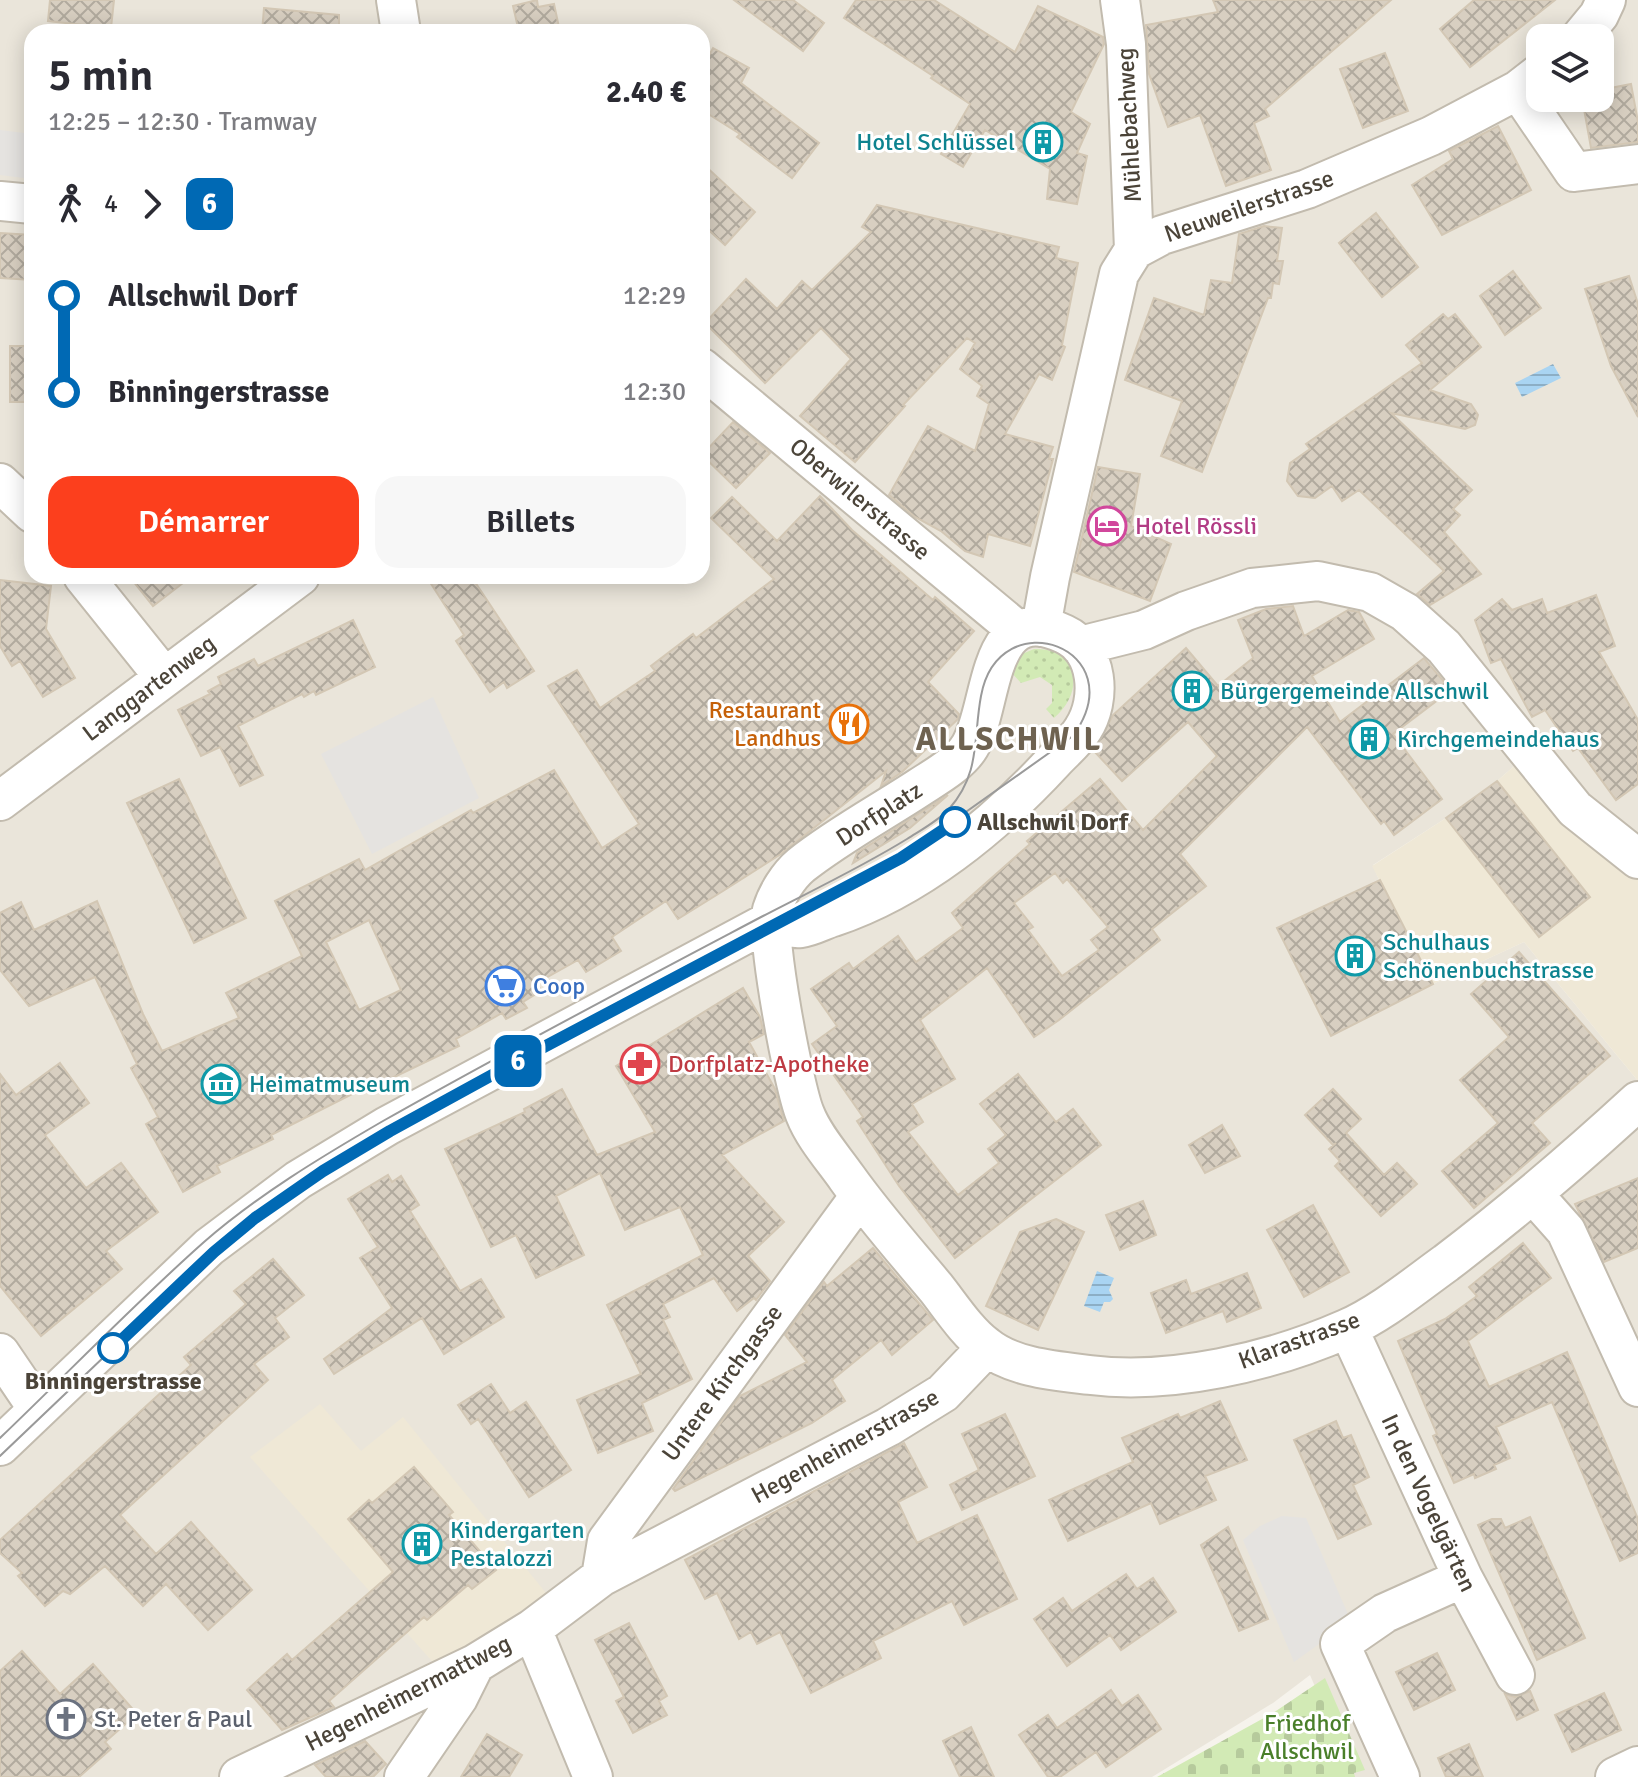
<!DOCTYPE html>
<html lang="fr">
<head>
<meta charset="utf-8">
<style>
	body { margin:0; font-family:Signika,sans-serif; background:#f7f7f7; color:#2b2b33; height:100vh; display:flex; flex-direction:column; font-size:30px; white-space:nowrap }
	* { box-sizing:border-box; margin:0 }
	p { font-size:26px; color:#7c7c81 }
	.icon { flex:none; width:44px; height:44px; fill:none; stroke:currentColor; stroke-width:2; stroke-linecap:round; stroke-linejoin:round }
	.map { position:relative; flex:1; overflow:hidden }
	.details { position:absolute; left:24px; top:24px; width:686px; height:560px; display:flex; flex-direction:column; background:#fff; border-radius:24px; box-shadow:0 4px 20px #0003 }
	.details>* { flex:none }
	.badge { padding:0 16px; border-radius:12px; font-size:28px; line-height:52px }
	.tools { position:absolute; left:1526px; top:24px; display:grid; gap:16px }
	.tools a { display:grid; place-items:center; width:88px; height:88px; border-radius:16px; background:#fff; box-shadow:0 4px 20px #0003; font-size:40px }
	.map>.badge { position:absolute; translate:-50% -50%; box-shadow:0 0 0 4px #fff }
	.legs { display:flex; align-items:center; gap:12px; height:88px; padding:0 24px; font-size:26px }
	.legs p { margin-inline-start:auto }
	.summary { display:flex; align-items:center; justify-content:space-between; height:136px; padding:0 24px }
	h1 { font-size:44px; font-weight:600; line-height:60px }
	.button { display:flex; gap:16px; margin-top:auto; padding:16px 24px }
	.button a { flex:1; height:92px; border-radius:24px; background:#fc3f1d; color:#fff; font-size:32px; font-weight:600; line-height:92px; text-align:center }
	.button a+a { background:#f7f7f7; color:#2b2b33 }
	ul { padding:0 24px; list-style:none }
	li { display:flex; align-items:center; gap:28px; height:96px; font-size:30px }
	li i { display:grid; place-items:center; width:12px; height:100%; margin:0 10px; background:currentColor }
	li i::after { content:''; width:20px; height:20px; margin:-10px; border:6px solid; border-radius:50%; background:#fff }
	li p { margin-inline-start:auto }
	li:first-child i { background:linear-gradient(#0000 50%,currentColor 0) }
	li:last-child i { background:linear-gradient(currentColor 50%,#0000 0) }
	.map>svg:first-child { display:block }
</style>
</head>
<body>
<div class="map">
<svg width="1638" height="1777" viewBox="0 0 1638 1777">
	<defs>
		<pattern id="grass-dots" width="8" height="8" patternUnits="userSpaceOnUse" patternTransform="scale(2)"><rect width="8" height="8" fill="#d2eab5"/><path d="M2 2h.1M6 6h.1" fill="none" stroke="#b6ca9c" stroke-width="1.8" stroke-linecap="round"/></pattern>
		<pattern id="cemetery-stones" width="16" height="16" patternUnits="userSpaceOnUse" patternTransform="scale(2)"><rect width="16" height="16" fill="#d2eab5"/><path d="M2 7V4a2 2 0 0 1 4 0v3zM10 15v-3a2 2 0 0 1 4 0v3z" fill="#b6ca9c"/></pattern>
		<pattern id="water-rules" width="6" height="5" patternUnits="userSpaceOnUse" patternTransform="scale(2)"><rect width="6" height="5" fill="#a9d4f2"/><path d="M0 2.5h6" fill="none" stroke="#8caec5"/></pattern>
		<pattern id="building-cross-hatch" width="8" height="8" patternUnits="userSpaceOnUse" patternTransform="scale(2)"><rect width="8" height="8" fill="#d8cfc1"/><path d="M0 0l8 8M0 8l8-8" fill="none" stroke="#b1aa9e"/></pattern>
	</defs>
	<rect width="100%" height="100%" fill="#f6f3ec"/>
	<path fill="#eae5da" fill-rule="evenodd" d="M0 0H1638V859L1528 754 1497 781 1446 818 1373 865 1379 880 1277 929 1331 1036 1433 984 1524 942 1638 1081V1777H1354L1310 1675 1273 1703 1152 1777H0ZM32 32H702V576H32ZM1540 38H1600V98H1540Z"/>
	<path fill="#efe8d6" d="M1528 754 1638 859V1081L1524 942 1433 984 1372 866 1446 818 1589 897 1497 781Z
		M320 1404 361 1451 403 1417 559 1609 447 1678 250 1457Z"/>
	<path fill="url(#grass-dots)" d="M1034 649C1080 647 1085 692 1054 718L1046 709 1052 703V685L1040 677 1021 683 1009 670 1022 654Z"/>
	<path fill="url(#cemetery-stones)" d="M1325 1678 1365 1770 1354 1773 1355 1777H1157L1273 1713Z"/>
	<path fill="#e5e3e0" d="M0 130 32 134V179L0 175Z
		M433 697 479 798 372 854 321 754Z
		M1282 1516 1306 1518 1351 1621 1294 1662 1243 1540 1260 1526Z"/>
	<path fill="url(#water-rules)" d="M1553 364 1561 378 1522 397 1515 383Z
		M1097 1271 1114 1278 1109 1290 1113 1299 1110 1302H1104L1100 1312 1084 1306Z"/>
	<path fill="url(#building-cross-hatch)" stroke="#d3c7b4" stroke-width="2" fill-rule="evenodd" d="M50 0H114L111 28 48 21Z
		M537 0 538 7 554 4 560 32H519L513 6Z
		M734 0H793L824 23 803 51Z
		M856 0H934L1015 52 1038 6 1103 37 1104 44 1071 112 1090 124 1077 153 1087 156 1077 204 1047 199 1050 169 985 130 963 167 941 154 970 104 931 78 933 76 844 18Z
		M1213 0H1391L1265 109 1269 116 1254 123 1271 170 1226 186 1200 115 1168 127 1149 74 1146 25 1218 12Z
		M1474 0H1555L1470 67 1440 29Z
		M264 8 339 15V32H262Z
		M713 48 749 68 741 83 819 143 792 178 737 137 740 134 702 110V68Z
		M1385 53 1408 111 1363 128 1340 69Z
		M1631 84 1638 122V142L1591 148 1582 98H1600V90Z
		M1498 126 1531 190 1442 235 1412 185 1453 159 1449 151Z
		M702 163 755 212 725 245 702 224Z
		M877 205 1059 247 1056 258 1078 263 1062 345 1065 347 1052 380 1039 374 1005 434 1053 447 1049 459H1053L1030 546 988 534 983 557 965 551 941 531 915 517 889 495 928 426 975 451 989 404 977 396 982 386 960 369 975 343 967 338 903 405 905 406 855 462 800 416 851 359 821 328 765 383 705 323 746 279 777 309 802 281 812 290 871 232 862 227Z
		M1376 213 1418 267 1382 297 1339 243Z
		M1264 226 1282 228 1277 261H1283L1279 284 1273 283 1271 298H1268L1202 472 1161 456 1182 401 1125 380 1154 298 1204 315 1211 280 1232 283 1239 234Z
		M0 233 32 235V280L0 278Z
		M1513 271 1541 308 1505 335 1480 296Z
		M1629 276 1638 304V417L1611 366 1585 289Z
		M1443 314 1448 319 1455 314 1481 347 1430 390 1471 404 1478 415 1475 425 1465 429 1391 413 1472 490 1453 509 1460 515 1444 532 1481 574 1430 605 1417 594 1444 571 1359 490 1342 501 1332 486 1315 498 1298 496 1287 481 1290 463 1310 449 1306 444 1422 363 1406 345Z
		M10 346H32V402H10Z
		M733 422 770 453 736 488 702 455Z
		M1098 467 1140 474 1131 526 1171 544 1150 601 1074 572Z
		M820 496 852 530 933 600 935 597 974 631 928 682 959 714 958 719 902 772 881 786 886 771 781 854 723 891 678 919 666 901 612 937 621 951 586 972 578 960 537 983 541 991 523 1002 527 1008 506 1019 502 1013 456 1039 459 1046 367 1090 366 1087 271 1135 273 1139 217 1166 220 1172 183 1192 146 1124 158 1117 131 1068 137 1064 95 977 29 1006 0 970V913L21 902 34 930 97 901 143 1014 162 1051 239 1018 226 993 302 956 275 901 359 859 365 870 471 810 473 813 554 770 602 848 639 824 548 686 577 670 600 708 655 671 651 666 693 634 696 638 774 579 711 518 732 497 777 541ZM369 920 401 990 359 1010 326 942Z
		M129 576H192L153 606Z
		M426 576H471L534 671 507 688 504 682 490 692 456 641 464 635Z
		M0 580 51 586 46 629 75 678 43 697 20 661 12 666 0 646Z
		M1596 595 1615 646 1599 652 1638 720V784L1616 800 1578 748 1573 751 1545 710 1532 717 1501 659 1491 663 1475 620 1502 599 1512 610 1542 599 1547 613Z
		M1293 606 1304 636 1348 610 1359 612 1374 639 1312 676 1340 722 1424 658 1451 690 1393 734 1442 799 1394 835 1384 821 1381 824 1307 727 1180 854 1206 886 1152 929 1160 940 1059 1020 1034 1037 987 968 920 1020 955 1079 912 1104 923 1122 908 1132 958 1195 999 1163 988 1149 1006 1135 980 1104 1018 1074 1056 1122 1073 1109 1101 1145 955 1258 899 1186 857 1121 863 1117 812 1044 837 1026 811 989 849 963 853 969 898 936 916 962 963 928 952 913 1030 844 1027 841 1100 779 1143 830 1217 756 1188 722 1122 781 1094 751 1113 715 1186 648 1218 686 1253 658 1238 620 1266 609ZM1055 873 1063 883 1067 879 1108 927 1091 940 1099 950 1062 976 1028 930 1033 927 1014 903Z
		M353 620 375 667 316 695 314 691 304 697 302 694 238 726 263 775 240 786 220 747 201 756 178 710 210 694 208 691 221 684 218 677 254 659 258 666Z
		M179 779 246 918 194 943 127 803Z
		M1497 781 1590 897 1539 937 1446 818Z
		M948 795 910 828 853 863 857 853Z
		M1380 880 1433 984 1331 1036 1277 928Z
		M1519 952 1610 1056 1532 1123 1550 1143 1474 1208 1442 1171 1498 1123 1460 1080 1509 1037 1471 994Z
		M743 988 760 1017 764 1034 749 1042 775 1089 784 1121 722 1155 784 1222 748 1256 770 1281 756 1300 754 1298 737 1311 714 1278 663 1304 670 1317 663 1320 692 1379 642 1403 653 1431 598 1453 577 1400 641 1374 607 1305 703 1255 680 1207 625 1230 600 1173 556 1196 584 1255 536 1278 516 1235 491 1247 445 1149 525 1112 524 1109 562 1089 597 1155 655 1132 616 1066Z
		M60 1063 89 1103 45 1135 86 1188 121 1163 158 1212 106 1251 122 1269 41 1336 0 1286V1074L16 1095Z
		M1333 1089 1361 1119 1346 1133 1384 1175 1397 1163 1417 1184 1381 1216 1335 1166 1340 1161 1329 1149 1336 1143 1333 1145 1305 1115Z
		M1222 1125 1240 1156 1205 1173 1189 1145Z
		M388 1175 392 1182 401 1176 419 1205 410 1211 460 1291 481 1279 504 1317 444 1354 422 1318 334 1374 324 1359 392 1308 360 1258 378 1247 348 1199Z
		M1638 1178V1248L1604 1262 1575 1204Z
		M1143 1201 1156 1235 1120 1250 1106 1215Z
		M1313 1205 1349 1272 1304 1297 1267 1230Z
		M1056 1219 1084 1232 1038 1330 986 1306 1020 1232Z
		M1523 1243 1551 1278 1468 1341 1489 1387 1567 1352 1638 1519V1553L1620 1561 1552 1402 1496 1427 1510 1458 1494 1465 1496 1469 1475 1478 1474 1474 1454 1483 1433 1436 1437 1434 1398 1341 1445 1319 1477 1296 1469 1287Z
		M873 1248 933 1320 892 1355 881 1340 832 1380 845 1401 812 1423 675 1491 673 1489 740 1396 807 1362 785 1335 824 1282 827 1286Z
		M273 1259 304 1295 275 1318 289 1337 254 1364 268 1380 120 1515 156 1554 191 1522 252 1590 208 1630 166 1584 143 1606 105 1566 70 1594 63 1591 45 1606 18 1576 22 1573 0 1553V1540L191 1365 184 1357 246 1304 234 1291Z
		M1247 1273 1261 1308 1227 1322 1223 1311 1166 1333 1151 1293 1186 1280 1191 1294Z
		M491 1384 510 1413 526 1402 571 1470 529 1497 478 1419 471 1424 458 1405Z
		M1220 1401 1247 1460 1205 1476 1216 1500 1160 1524 1151 1503 1068 1541 1049 1500 1133 1462 1122 1438 1178 1414 1180 1418Z
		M1005 1414 1035 1476 962 1510 950 1485 979 1470 962 1434Z
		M1336 1421 1343 1438 1351 1435 1369 1477 1353 1485 1371 1524 1338 1539 1294 1440Z
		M904 1443 927 1487 898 1502 917 1543 977 1515 1017 1599 964 1625 952 1601 873 1641 881 1658 811 1693 780 1632 757 1644 751 1632 739 1639 717 1593 705 1599 685 1560Z
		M414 1467 453 1512 449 1515 496 1570 472 1589 468 1585 427 1620 424 1617 329 1701 334 1707 282 1730 247 1690 287 1654 292 1660 393 1572 348 1519 369 1500 372 1503Z
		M1530 1517 1585 1638 1537 1660 1478 1525 1492 1519H1501L1505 1528Z
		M1228 1527 1268 1619 1239 1631 1201 1545Z
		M1126 1574 1137 1589 1153 1578 1176 1612 1121 1650 1110 1635 1067 1666 1034 1619 1063 1598 1072 1611Z
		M629 1623 667 1696 659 1701 667 1715 633 1733 616 1701 624 1697 595 1640Z
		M22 1651 60 1694 93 1664 137 1714 105 1742 111 1749 79 1777H0V1671Z
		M1437 1653 1455 1690 1414 1710 1396 1672Z
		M1111 1690 1122 1706 1138 1695 1161 1729 1106 1767 1096 1752 1060 1777H1048L1019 1735 1048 1715 1057 1728Z
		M1530 1691 1538 1710 1517 1720 1505 1694 1515 1697Z
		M1604 1693 1621 1730 1572 1752 1555 1715Z
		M971 1727 994 1777H960L943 1741Z
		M487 1734 522 1755 509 1777H461Z
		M365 1741 386 1764 373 1777H326L315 1765Z
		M1469 1744 1483 1777H1446L1438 1758Z"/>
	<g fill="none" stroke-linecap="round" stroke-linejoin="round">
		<g stroke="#c2bbae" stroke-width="42">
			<path id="minor" d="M396 0 401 32
				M1120 0 1126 44 1134 250
				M1580 38 1599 15 1606 0
				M1518 90 1574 172 1638 164
				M0 201 32 204
				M702 368 1017 630
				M0 483 32 513
				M83 576 164 677
				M1041 627 1050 577 1119 274 1134 250 1162 235 1307 189 1431 136 1518 90 1540 73
				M1080 646 1144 630 1186 611 1252 588 1318 581 1370 592 1405 612 1444 647 1575 809 1638 859
				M0 801 300 576
				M770 921C779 925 791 929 801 928 811 927 823 920 833 917 917 889 994 826 1054 761 1063 751 1076 741 1083 729 1102 700 1099 650 1064 634 985 597 994 706 970 746 960 763 937 776 920 787 882 812 836 837 801 865 788 876 777 894 772 910 765 934 794 1088 805 1114 814 1137 833 1158 847 1178 874 1216 906 1252 936 1288 951 1307 967 1332 986 1346 1013 1368 1057 1371 1090 1375 1171 1385 1271 1362 1346 1329 1382 1313 1414 1286 1446 1263 1513 1212 1576 1158 1638 1101
				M1534 1195 1566 1231 1638 1387
				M1348 1328 1463 1578 1515 1675
				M0 1353 38 1409
				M0 1446 209 1247 298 1180 387 1126 770 921
				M601 1577 607 1541 860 1196
				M532 1629 593 1777
				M239 1777 475 1664 532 1629 601 1577 888 1427 943 1393 987 1347
				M404 1777 458 1698 475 1664
				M1400 1777 1340 1644 1385 1613 1463 1578
				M1615 1777 1638 1766"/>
		</g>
		<use href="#minor" stroke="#fff" stroke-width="38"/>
		<path stroke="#9a9a9a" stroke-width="2" d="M0 1438C68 1373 134 1304 204 1242 258 1195 321 1157 383 1121 508 1050 636 983 763 916 811 891 860 868 907 839 921 830 938 821 949 809 981 773 973 738 981 696 999 599 1136 648 1073 736L901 858 525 1057 390 1131 301 1185 214 1252 0 1456"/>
	</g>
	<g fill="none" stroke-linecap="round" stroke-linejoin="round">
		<g stroke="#fff" stroke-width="18">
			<path id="line-1" d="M113 1348 214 1252 255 1218 323 1171 390 1131 525 1057 901 858 955 822"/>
		</g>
		<use href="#line-1" stroke="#0069b4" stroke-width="12"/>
	</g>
	<defs>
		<g id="building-ring" transform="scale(2)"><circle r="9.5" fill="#fff" stroke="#0f9aa8" stroke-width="1.5"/><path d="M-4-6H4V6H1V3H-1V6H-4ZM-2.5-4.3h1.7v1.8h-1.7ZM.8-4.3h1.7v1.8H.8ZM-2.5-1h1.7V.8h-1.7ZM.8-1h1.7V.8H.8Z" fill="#0f9aa8"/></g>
		<g id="hotel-ring" transform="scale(2)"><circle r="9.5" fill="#fff" stroke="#d1479c" stroke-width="1.5"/><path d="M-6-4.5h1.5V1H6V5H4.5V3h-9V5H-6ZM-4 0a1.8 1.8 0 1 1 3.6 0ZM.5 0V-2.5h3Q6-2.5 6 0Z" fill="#d1479c"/></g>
		<g id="restaurant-ring" transform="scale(2)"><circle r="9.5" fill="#fff" stroke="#e8710a" stroke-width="1.5"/><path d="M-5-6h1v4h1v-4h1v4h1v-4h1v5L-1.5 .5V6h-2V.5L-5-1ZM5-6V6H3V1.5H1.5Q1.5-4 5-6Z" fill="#e8710a"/></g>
		<g id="supermarket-ring" transform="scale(2)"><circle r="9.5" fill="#fff" stroke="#3f7fe0" stroke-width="1.5"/><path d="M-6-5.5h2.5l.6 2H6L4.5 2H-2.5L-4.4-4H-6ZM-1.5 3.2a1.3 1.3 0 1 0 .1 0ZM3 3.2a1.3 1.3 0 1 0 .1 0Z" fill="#3f7fe0"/></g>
		<g id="pharmacy-ring" transform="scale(2)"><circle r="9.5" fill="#fff" stroke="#e0444e" stroke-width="1.5"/><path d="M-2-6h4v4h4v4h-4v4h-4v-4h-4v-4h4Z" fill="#e0444e"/></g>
		<g id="museum-ring" transform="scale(2)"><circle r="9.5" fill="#fff" stroke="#0f9aa8" stroke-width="1.5"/><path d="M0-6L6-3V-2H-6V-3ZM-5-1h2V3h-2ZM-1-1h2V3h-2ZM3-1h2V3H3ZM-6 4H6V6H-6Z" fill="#0f9aa8"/></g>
		<g id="church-ring" transform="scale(2)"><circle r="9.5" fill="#fff" stroke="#6b7280" stroke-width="1.5"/><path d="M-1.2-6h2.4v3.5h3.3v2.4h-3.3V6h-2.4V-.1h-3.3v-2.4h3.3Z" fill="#6b7280"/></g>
	</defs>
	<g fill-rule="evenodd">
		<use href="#building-ring" x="1043" y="142"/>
		<use href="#hotel-ring" x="1107" y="526"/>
		<use href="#building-ring" x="1192" y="691"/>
		<use href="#restaurant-ring" x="849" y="724"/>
		<use href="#building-ring" x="1369" y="739"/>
		<use href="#building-ring" x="1355" y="956"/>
		<use href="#supermarket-ring" x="505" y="986"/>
		<use href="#pharmacy-ring" x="640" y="1064"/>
		<use href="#museum-ring" x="221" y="1084"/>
		<use href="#building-ring" x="422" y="1544"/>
		<use href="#church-ring" x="66" y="1719"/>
	</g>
	<g fill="#fff" stroke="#0069b4" stroke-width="4">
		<circle cx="955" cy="822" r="14"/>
		<circle cx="113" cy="1348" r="14"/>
	</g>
	<g text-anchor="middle" stroke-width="6" stroke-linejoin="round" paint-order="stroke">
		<g font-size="24" fill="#4b4439" stroke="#fff">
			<text transform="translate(1129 125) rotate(-93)" y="8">Mühlebachweg</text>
			<text transform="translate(1249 206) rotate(-19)" y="8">Neuweilerstrasse</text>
			<text transform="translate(860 499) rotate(40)" y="8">Oberwilerstrasse</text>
			<text transform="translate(149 688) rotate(-37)" y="8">Langgartenweg</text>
			<text transform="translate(879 814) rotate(-33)" y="8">Dorfplatz</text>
			<text transform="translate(1299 1340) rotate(-20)" y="8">Klarastrasse</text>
			<text transform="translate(722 1383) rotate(-54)" y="8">Untere Kirchgasse</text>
			<text transform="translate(845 1446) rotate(-29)" y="8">Hegenheimerstrasse</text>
			<text transform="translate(1429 1503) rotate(65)" y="8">In den Vogelgärten</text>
			<text transform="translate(408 1693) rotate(-27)" y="8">Hegenheimermattweg</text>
		</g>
		<g font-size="24" fill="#0d838f" stroke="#fff" text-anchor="start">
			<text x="1015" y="150" text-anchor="end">Hotel Schlüssel</text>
			<text x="1220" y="699">Bürgergemeinde Allschwil</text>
			<text x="1397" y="747">Kirchgemeindehaus</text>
			<text x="1383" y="950">Schulhaus<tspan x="1383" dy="28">Schönenbuchstrasse</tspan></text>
			<text x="249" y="1092">Heimatmuseum</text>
			<text x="450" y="1538">Kindergarten<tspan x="450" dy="28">Pestalozzi</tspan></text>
		</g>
		<g font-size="24" fill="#b23c85" stroke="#fff" text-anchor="start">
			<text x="1135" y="534">Hotel Rössli</text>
		</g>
		<g font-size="24" fill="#c56008" stroke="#fff" text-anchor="end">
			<text x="821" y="718">Restaurant<tspan x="821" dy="28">Landhus</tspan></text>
		</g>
		<g font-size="24" font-weight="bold" fill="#4b4439" stroke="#fff" text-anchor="start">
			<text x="977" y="830">Allschwil Dorf</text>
			<text x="113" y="1389" text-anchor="middle">Binningerstrasse</text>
		</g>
		<g font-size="24" fill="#366cbe" stroke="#fff" text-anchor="start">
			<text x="533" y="994">Coop</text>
		</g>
		<g font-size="24" fill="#be3a42" stroke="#fff" text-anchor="start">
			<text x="668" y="1072">Dorfplatz-Apotheke</text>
		</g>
		<g font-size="24" fill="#5b616d" stroke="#fff" text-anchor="start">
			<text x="94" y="1727">St. Peter &amp; Paul</text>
		</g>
		<g font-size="24" fill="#4a7f2a" stroke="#fff">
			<text x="1307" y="1731">Friedhof<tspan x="1307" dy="28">Allschwil</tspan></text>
		</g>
		<g font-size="32" font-weight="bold" letter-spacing="2" fill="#6e6250" stroke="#fff">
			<text x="1009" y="750">ALLSCHWIL</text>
		</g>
	</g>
</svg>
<div class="tools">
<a><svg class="icon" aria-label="layers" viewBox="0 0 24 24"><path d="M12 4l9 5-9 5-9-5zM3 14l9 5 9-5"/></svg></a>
</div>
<b class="badge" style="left:518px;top:1061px;background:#0069b4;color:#fff">6</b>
<section class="details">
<div class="summary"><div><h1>5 min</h1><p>12:25 – 12:30 · Tramway</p></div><b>2.40 €</b></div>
<div class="legs"><svg class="icon" aria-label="walk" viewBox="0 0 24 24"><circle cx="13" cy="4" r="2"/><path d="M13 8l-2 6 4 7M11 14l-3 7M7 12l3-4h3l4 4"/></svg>4<svg class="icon" aria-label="forward" viewBox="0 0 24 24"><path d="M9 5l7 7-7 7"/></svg><b class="badge" style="background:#0069b4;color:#fff">6</b></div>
<ul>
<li><i style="color:#0069b4"></i><b>Allschwil Dorf</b><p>12:29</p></li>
<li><i style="color:#0069b4"></i><b>Binningerstrasse</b><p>12:30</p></li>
</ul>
<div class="button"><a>Démarrer</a><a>Billets</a></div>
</section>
</div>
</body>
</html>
